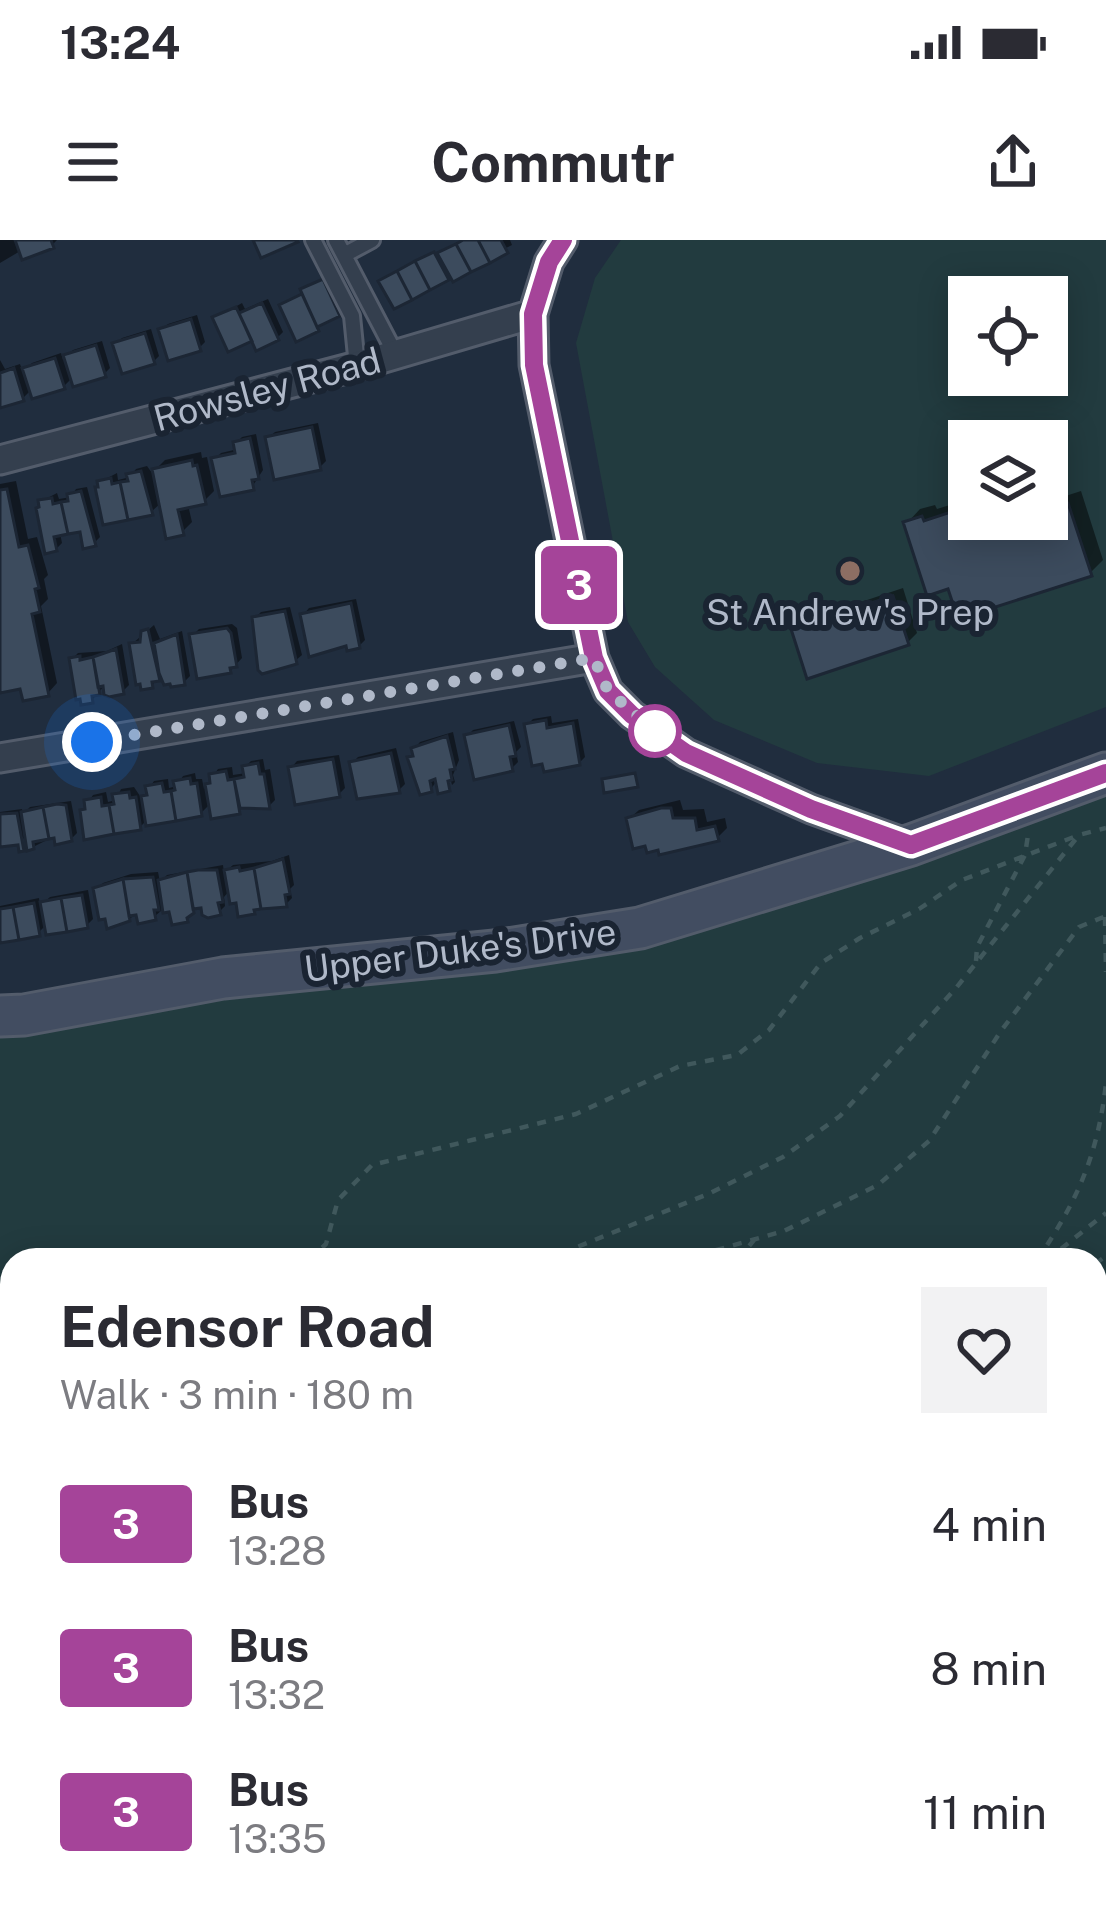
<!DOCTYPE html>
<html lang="en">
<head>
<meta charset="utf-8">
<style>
	body { margin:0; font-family:"Public Sans",sans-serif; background:#f2f2f3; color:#2b2b33; height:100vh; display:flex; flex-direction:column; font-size:45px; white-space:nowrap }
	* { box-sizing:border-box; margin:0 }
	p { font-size:39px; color:#7c7c81 }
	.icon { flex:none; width:66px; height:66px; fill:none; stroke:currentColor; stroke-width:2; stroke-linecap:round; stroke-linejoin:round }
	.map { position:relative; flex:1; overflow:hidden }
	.side { position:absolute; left:0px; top:1008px; width:1107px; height:660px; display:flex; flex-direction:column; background:#fff; border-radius:36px 36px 0 0; box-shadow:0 6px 30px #0003 }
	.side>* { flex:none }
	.badge { padding:0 24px; border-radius:9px; font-size:42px; line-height:78px }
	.buttons { position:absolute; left:948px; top:36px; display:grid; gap:24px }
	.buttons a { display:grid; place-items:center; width:120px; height:120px; border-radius:0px; background:#fff; box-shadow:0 6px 30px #0003; font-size:60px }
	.you { position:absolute; width:60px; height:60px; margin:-30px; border:9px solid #fff; border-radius:50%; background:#1a73e8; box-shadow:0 0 0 18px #1a73e833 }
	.map>.badge { position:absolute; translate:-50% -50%; box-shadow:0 0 0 6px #fff }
	.round { display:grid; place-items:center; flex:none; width:126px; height:126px; border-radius:0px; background:#f2f2f3 }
	.head { display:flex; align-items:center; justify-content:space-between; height:204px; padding:0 60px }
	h1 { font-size:57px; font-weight:700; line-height:90px }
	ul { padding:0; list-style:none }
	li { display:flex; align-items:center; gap:36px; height:144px; padding:0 60px }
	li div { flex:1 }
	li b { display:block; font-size:45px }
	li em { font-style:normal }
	li .badge { min-width:132px; font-weight:700; text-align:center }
	.status { display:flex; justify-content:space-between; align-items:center; height:84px; padding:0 60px; background:#fff; direction:ltr }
	.status svg { height:33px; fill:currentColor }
	header { display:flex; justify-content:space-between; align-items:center; height:156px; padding:0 60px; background:#fff; font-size:54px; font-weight:700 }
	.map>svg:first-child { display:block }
</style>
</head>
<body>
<div class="status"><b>13:24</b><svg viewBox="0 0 49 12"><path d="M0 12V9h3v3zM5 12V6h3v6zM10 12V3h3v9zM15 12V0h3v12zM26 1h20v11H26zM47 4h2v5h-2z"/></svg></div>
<header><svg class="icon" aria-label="menu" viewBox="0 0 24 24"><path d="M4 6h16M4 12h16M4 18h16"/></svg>Commutr<svg class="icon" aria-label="share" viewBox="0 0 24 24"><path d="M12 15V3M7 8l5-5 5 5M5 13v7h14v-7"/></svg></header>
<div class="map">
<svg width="1106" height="1668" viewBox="0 0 1106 1668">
	<rect width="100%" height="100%" fill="#202d3e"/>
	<path fill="#223b3f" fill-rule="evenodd" d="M621 0H1106V467L929 536 817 523 714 480 655 427 628 382 576 103 595 38ZM969 57H1047V135H969ZM969 201H1047V279H969Z
		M1106 554V1668H0V775L556 707ZM12 1020H1095V1656H12Z"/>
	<path fill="#0007" d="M0 0H57L52 5 22 10 0 23Z
		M462 0H510L512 5 447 38 382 41Z
		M330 35 345 68 297 98 282 65Z
		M268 59 283 92 277 98 253 97 216 78 242 63 245 69Z
		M197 75 205 102 199 108 161 90 168 84Z
		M151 89 159 116 153 122 116 104 122 98Z
		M102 101 110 128 104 134 73 137 63 147 32 149 23 158 0 165V120L5 129 20 124 23 132 32 123 61 113 63 120 73 110Z
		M318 183 326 221 320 227 268 198 275 192Z
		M256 194 263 230 252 247 215 219 221 213 238 209 236 203 242 197Z
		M201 212 202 218 207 217 214 251 204 261 188 265 192 282 182 292 162 262 151 272 100 242 117 233 118 240 130 237 136 229 147 226 152 233 165 220Z
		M16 241 28 299 37 297 48 335 44 339 48 359 41 366 57 443 48 453 23 445 0 450V244Z
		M87 247 100 297 94 303 82 288 60 293 62 303 56 309 39 268 40 262 57 253 59 259 71 257 76 249Z
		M1081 251 1103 320 1090 333 950 346 907 283 920 269 935 265 937 269 969 259V279H1047V262Z
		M903 348 917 393 907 403 794 390 804 381Z
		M356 359 365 400 359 406 303 375 309 368Z
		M290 367 302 415 295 421 255 378 261 372Z
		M232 384 237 388 242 418 230 431 193 395 199 389Z
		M154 385 160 399 182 391 190 436 184 442 165 432 152 445 132 404Z
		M122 404 129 445 123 451 105 445 92 460 72 419 78 413 107 411Z
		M551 476 552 483 578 479 585 517 579 523 527 485 533 479Z
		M514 481 521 507 516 512 518 522 512 528 467 496 473 490Z
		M453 492 459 520 453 535 455 542 452 545 447 526 431 549 411 518 414 509 420 502Z
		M396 508 405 544 399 550 352 523 358 517Z
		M339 515 345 548 339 554 291 528 297 521Z
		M263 519 265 530 270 529 275 560 269 566 245 565 239 571 211 563 201 573 148 579 140 587 83 571 93 555 106 552 108 562 116 560 121 549 134 547 142 559 154 541 168 539 169 548 177 546 183 536 195 533 196 539H202L204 549 218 529 232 527 233 535 246 533 245 527 251 521Z
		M680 560 683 570 704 569 707 582 725 578 727 588 717 598 629 579 639 570Z
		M71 561 77 593 71 599 57 595 33 607 28 594 21 601 0 604V572L22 569 23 574 30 567Z
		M289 615 294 645 290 649 292 658 286 664 259 666 253 671 230 650 224 657 225 666 219 672 203 664 196 665 187 679 172 668 162 670 154 677 139 672 125 682 97 649 103 643 131 634 158 632 160 642 167 635 223 625 224 633 233 625 272 621Z
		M88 650 93 679 87 685 47 684 38 693 0 700V666L39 658 40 666 50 657Z"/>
	<path fill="#3c4b5d" stroke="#1c2634" stroke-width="3" d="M15 0H51L54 8 22 20Z
		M253 0H297L298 2 261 18Z
		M463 0H478L490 23 471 32 456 4Z
		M478 0H501L508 13 490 23Z
		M456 4 471 32 453 42 437 13Z
		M434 12 449 40 430 50 415 21Z
		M415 21 430 50 412 60 397 31Z
		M397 31 412 60 394 69 378 41Z
		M323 39 340 76 317 87 300 49Z
		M302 54 319 91 296 102 279 65Z
		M262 63 279 100 256 111 239 73Z
		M236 67 252 101 228 112 212 77Z
		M191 79 201 111 168 121 158 89Z
		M145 93 155 124 122 134 112 103Z
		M96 105 106 137 73 147 63 115Z
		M55 118 65 149 32 159 22 128Z
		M14 128 24 161 0 168V133Z
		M312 187 321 230 274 240 265 197Z
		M250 198 259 239 252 240 254 250 220 257 211 218 235 213 233 202Z
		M192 220 193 226 197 225 206 264 178 270 184 295 166 299 152 229Z
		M141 231 153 275 128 280 120 242 128 241 126 234Z
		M111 238 112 244 120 242 128 280 103 285 95 247H98L97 241Z
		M7 249 19 307 28 305 39 348 35 349 40 372 32 374 49 456 23 461 20 449 0 453V250Z
		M81 251 96 306 83 309 80 292 68 294 61 262 68 261 67 254Z
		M52 258 53 264 61 262 68 294 54 297 57 311 45 314 36 268 39 267 38 260Z
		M1068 263 1092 336 958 379 948 349 927 356 903 282 922 276 924 281 969 266V279H1047V269Z
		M893 356 909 405 807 439 791 389Z
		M351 363 360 408 347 411 346 406 309 417 300 374Z
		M285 371 297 424 262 434 258 430 252 377Z
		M227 388 231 393 237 427 230 428 231 433 197 439 189 394Z
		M148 389 160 441 152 442 153 448 141 450 140 444 136 445 129 403 140 402 141 391Z
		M177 394 185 445 171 447 170 444 164 445 159 433 154 403Z
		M116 409 124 454 109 457 104 455 103 446 98 447 93 417Z
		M80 416V420L93 417 100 455 92 456 93 463 81 465 80 459 76 460 69 418Z
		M546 480 547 488 573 483 580 525 544 532 542 524 532 526 524 484Z
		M509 485 516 516 510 517 513 531 474 540 464 495Z
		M447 496 455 529 450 530 452 540 448 541 450 551 438 554 435 539 430 541 432 552 420 555 407 517 413 516 411 508Z
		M391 513 400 553 357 559 349 522Z
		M333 519 340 557 295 565 288 527Z
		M258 523 260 534H264L270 569 240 568 234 539 244 537 242 526Z
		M226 531 228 540 234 539 240 574 211 579 205 544 210 543 209 534Z
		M635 533 638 547 604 553 602 539Z
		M190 538 191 544 197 543 202 576 176 581 171 551 175 550 173 541Z
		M162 543 164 552 171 551 176 581 146 586 141 556 147 555 145 546Z
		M129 552 130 558 136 557 141 590 114 594 109 565 114 564 112 554Z
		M101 557 102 566 109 565 114 594 84 600 80 570 85 569 84 560Z
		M57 564 66 565 72 601 55 605 54 598 49 599 43 567Z
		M43 567 49 599 33 602 34 609 27 611 21 572Z
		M661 568H671L673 578H695L697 590 715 586 719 601 659 615 658 610 647 613 645 606 633 609 626 578Z
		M17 573 24 611 19 612 18 605 0 607V574Z
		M283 619 290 654 285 655 287 667 261 669 254 628Z
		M239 627 240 631 254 628 261 669 254 670 255 674 238 677 236 663 230 664 224 630Z
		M198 630H217L223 662 218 663 221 675 208 678 202 675 201 668 193 669 187 632Z
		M187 632 194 673 187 678 188 682 172 685 169 672 163 673 158 640Z
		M153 637 159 670H154L156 680 138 684 136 675 129 676 123 639Z
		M123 639 130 681 107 689 105 679 99 680 93 648Z
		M82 655 88 688 67 692 61 658Z
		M61 658 67 692 46 695 40 662Z
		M34 663 40 696 19 700 13 667Z
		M13 667 19 700 0 703V669Z"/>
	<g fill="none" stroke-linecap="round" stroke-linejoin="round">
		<g stroke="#535c6b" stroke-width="20">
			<path id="lane" d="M313 0 352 76 357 126
				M336 0 396 115
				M344 15 372 0"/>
		</g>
		<g stroke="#535c6b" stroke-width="33">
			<path id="street" d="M563 0 549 22 533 74 534 125 594 418 608 451 632 475 686 513 811 569 911 605
				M0 220 357 126 533 74
				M0 518 594 418"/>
		</g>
		<g stroke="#535c6b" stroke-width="45">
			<path id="secondary" d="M0 776 24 775 223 738 495 711 640 688 911 605 1106 533"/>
		</g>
		<path stroke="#40585c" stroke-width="4.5" stroke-dasharray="9 9" stroke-linecap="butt" d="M1105 677 1106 732
			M976 721 977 707 1025 615 1028 595
			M571 1012 612 1020
			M309 1020 326 1004 338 960 372 925 576 874 680 826 737 815 769 790 821 723 860 698 919 669 962 640 1079 595
			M545 1020 708 954 783 917 840 876 956 748 1079 595 1106 588
			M681 1020 784 991 878 945 929 901 1001 791 1079 687 1106 676
			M738 1020 754 1000
			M1037 1020C1077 962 1098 915 1106 843
			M1047 1020 1106 973
			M1095 1024 1106 1016
			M1095 1068 1106 1082
			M0 1151 12 1148
			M0 1294 12 1288
			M1095 1305 1106 1304
			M0 1397 12 1396
			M0 1532 12 1520
			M224 1668 239 1656
			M657 1668 660 1656"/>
		<use href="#lane" stroke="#343f4e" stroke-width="14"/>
		<use href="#street" stroke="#343f4e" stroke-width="27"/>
		<use href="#secondary" stroke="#424d61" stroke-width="39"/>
	</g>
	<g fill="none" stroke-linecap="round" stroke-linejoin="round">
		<g stroke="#fff" stroke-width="27">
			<path id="line" d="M563 0 549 22 533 74 534 125 594 418 608 451 632 475 686 513 811 569 911 605 1106 533"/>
		</g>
		<use href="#line" stroke="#a54499" stroke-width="18"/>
		<path stroke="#b0b9c9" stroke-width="12" stroke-dasharray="0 21.6" d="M92 502 594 418 608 451 659 494 655 491"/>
	</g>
	<circle fill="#8d6e63" stroke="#1a2432" stroke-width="4.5" cx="850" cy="331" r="12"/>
	<circle fill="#fff" stroke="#a54499" stroke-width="6" cx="655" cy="491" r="24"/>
	<g text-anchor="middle" stroke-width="12" stroke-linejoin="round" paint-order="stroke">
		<g font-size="36" fill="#b0b9c9" stroke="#1a2432">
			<text transform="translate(267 149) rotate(-15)" y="13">Rowsley Road</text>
			<text transform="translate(460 710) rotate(-7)" y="13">Upper Duke's Drive</text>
		</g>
		<g font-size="36" fill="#b0b9c9" stroke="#1a2432">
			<text x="850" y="385">St Andrew's Prep</text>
		</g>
	</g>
</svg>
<div class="buttons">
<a><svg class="icon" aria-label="locate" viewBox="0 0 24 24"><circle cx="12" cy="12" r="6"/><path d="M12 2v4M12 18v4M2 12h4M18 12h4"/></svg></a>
<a><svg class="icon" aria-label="layers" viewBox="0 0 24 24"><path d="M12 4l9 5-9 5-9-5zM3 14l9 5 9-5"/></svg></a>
</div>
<div class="you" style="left:92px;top:502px"></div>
<b class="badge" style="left:579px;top:345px;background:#a54499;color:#fff">3</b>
<section class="side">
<div class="head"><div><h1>Edensor Road</h1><p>Walk · 3 min · 180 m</p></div><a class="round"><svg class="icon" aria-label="heart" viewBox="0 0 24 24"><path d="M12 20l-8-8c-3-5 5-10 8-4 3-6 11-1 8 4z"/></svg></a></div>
<ul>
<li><span class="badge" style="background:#a54499;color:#fff">3</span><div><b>Bus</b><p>13:28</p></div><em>4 min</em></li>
<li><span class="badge" style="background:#a54499;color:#fff">3</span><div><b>Bus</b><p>13:32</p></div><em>8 min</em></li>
<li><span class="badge" style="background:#a54499;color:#fff">3</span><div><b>Bus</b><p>13:35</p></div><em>11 min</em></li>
</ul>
</section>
</div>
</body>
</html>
